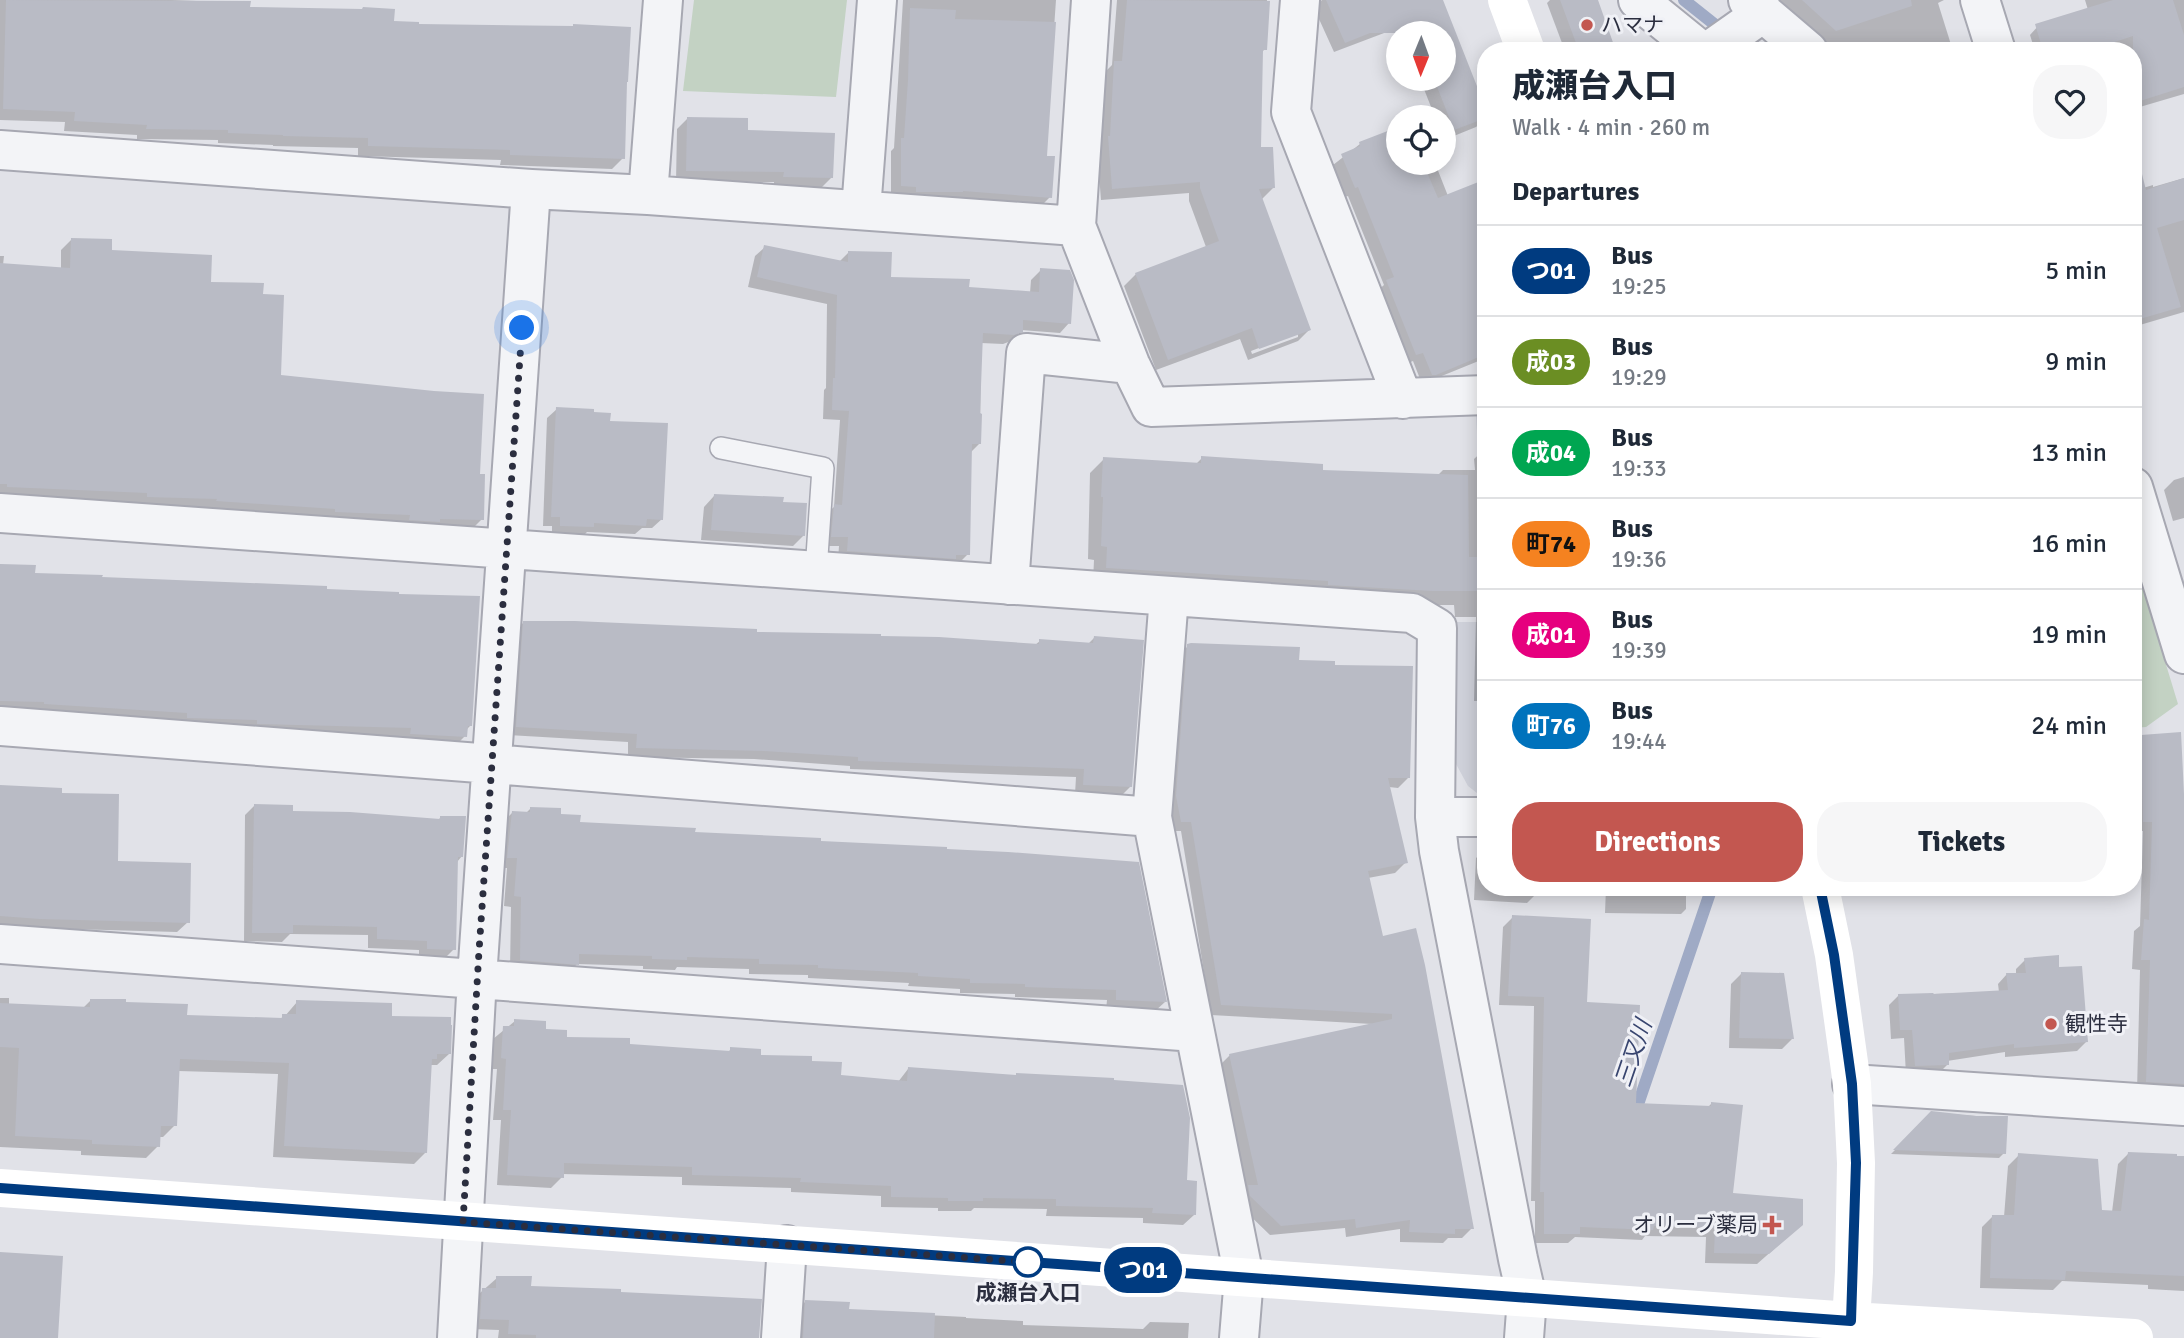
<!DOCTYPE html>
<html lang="en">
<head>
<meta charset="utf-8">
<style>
	body { margin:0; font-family:Signika,"Noto Sans JP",sans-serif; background:#f6f6f7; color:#1f2937; height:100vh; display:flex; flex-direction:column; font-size:26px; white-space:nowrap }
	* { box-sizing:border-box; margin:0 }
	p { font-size:23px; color:#747a83 }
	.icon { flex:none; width:38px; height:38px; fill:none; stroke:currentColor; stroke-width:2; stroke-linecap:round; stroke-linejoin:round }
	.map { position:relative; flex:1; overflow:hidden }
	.drawer { position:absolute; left:1477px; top:42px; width:665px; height:854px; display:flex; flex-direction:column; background:#fff; border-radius:28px; box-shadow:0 4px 18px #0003 }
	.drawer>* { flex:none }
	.badge { padding:0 14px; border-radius:23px; font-size:24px; line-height:46px }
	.needle { width:46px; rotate:181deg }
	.fabs { position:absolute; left:1386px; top:21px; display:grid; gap:14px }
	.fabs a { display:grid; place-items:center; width:70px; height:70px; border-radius:50%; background:#fff; box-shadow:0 4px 18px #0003; font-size:35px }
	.you { position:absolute; width:35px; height:35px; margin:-18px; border:5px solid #fff; border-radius:50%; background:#1a73e8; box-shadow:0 0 0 10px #1a73e833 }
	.map>.badge { position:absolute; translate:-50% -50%; box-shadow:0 0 0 4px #fff }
	h2 { padding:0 35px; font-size:26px; line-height:63px }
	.round { display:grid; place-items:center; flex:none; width:74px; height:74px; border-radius:28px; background:#f6f6f7 }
	.overview { display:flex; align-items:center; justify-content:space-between; height:119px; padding:0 35px }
	h1 { font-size:33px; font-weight:800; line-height:52px }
	.button { display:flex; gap:14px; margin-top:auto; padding:14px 35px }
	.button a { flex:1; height:80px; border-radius:28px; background:#c35750; color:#fff; font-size:28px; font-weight:800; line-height:80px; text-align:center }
	.button a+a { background:#f6f6f7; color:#1f2937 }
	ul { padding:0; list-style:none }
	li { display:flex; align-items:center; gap:21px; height:91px; padding:0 35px; border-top:2px solid #e0e1e3 }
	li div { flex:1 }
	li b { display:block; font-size:26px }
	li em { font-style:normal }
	li .badge { min-width:77px; font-weight:700; text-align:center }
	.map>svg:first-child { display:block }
</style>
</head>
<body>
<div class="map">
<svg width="2184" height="1338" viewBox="0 0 2184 1338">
	<rect width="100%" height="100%" fill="#e1e2e8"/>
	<path fill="#cfd1da" d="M1486 415V539H1483L1476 416Z
		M1455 622H1486V800L1468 786 1456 764Z"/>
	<path fill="#c3d2c3" d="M694 0H847L836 97 683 91Z
		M2133 556 2178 704 2146 727 2133 728Z"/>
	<path fill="#0003" fill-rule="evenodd" d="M0 0H171L249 3V9L392 22 623 158 612 169 500 165 501 160 358 156V148L273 146V145L218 143V140L137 139V135L64 131 65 122 0 120Z
		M903 0H1056L1045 157 1050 197 1039 208 891 196V151L894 148Z
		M1117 0H1267L1265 49 1261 53 1260 149 1273 188 1261 200 1309 330 1298 341 1248 360 1240 339 1156 370 1124 286 1136 274 1206 247 1189 201V193L1101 200 1097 149 1103 74 1112 65ZM1298 333V337L1252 354 1251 351Z
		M1322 0H1441L1486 118 1476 127 1444 140V117H1435L1420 79H1444V33H1402L1400 27 1334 52 1314 8Z
		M1550 0H1596L1614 51H1565L1547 3Z
		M1774 0H1944L1938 3 1953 51H1867L1865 44 1859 51H1836L1808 25Z
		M2085 0H2184V94L2133 109V51H2035L2030 35 2040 24 2088 10Z
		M687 119 832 177 821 188 774 187V182L676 181 677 129Z
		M1398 129V163H1435L1448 196 1486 181V358L1422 384 1413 361 1406 364 1377 291 1384 285 1348 196 1345 197 1333 165 1360 144Z
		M2184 178V312L2133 327V191L2153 185V187Z
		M72 239 209 284 262 296 280 377 478 475 482 519 471 530 137 507V503L0 497V256H4L3 265 61 269V250Z
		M765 247 839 262 848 253 889 278 968 289 1030 293 1031 280 1041 270 1069 323 1060 333 1021 330 1011 341 1003 344 981 343 980 443 970 453 968 554 958 564 838 560 839 546H822L824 516 834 507 840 420 823 419 824 390 826 388 827 304 748 287 755 256Z
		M557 409 592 414 662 519 652 528H642L635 534 587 532 583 536 552 535V526H543L547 418Z
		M1486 448V701H1474L1476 617H1455L1454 605H1417L1093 581 1094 560 1088 559 1090 473 1104 459 1195 465 1202 458 1321 472 1437 476 1443 470H1475L1474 459Z
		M2184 477V518L2173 521 2164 490 2174 480Z
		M714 496 781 503 804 535 793 546 701 540 704 507Z
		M0 566 33 574 471 725 466 730 465 736 455 746 0 711Z
		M524 622 1035 645 1040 641 1088 644 1094 638 1131 786 1122 795 1075 794 1076 777 850 769V766L754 759 628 757V742L508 735 515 631Z
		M1188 646 1333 667 1408 778 1398 788 1389 787 1406 862 1395 873 1368 878 1382 938 1472 1228 1462 1238H1448L1443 1243 1400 1242V1229L1346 1237 1345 1228 1270 1235 1241 1207 1238 1196 1247 1188 1219 1066 1230 1055 1372 1024 1211 1015 1181 831H1171L1166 807 1178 656Z
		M2141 736 2184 802V1093L2137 1091 2140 970 2132 969 2134 931 2140 926 2143 831H2133V744Z
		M0 787 116 862 188 922 177 932 0 927Z
		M255 805 291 812 438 820 441 817 462 856 457 862 454 949 444 959 419 958V950L368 948V935L290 934 282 942 244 941 245 815Z
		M531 808 559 816 578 824 819 843 1165 1002 1154 1012 1106 1010 1107 1000 1015 997V994L960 993V989L908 986 909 983 808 978V975L749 974V969L677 967 675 970 643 969V966L577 964 567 975 510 970 511 907 504 906 507 868H497L502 823 513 812 526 813Z
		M1486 849V887H1538V892L1527 903 1474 900 1476 858Z
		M1606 887H1686V909L1681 914 1605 913Z
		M1513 917 1585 1004 1635 1105 1708 1107 1712 1103 1731 1195 1790 1235 1757 1264 1705 1263 1706 1237 1645 1236 1642 1240 1575 1237 1568 1243H1535V1201H1531L1534 1006 1499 1005 1503 927Z
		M2025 960 2058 968 2086 1042 2077 1051 2005 1057V1052L1947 1061V1065L1938 1074 1906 1075 1904 1038 1891 1039 1889 1005 1899 995 1999 992 1998 984 2007 974 2016 975V969Z
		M1741 974 1792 1039 1782 1049 1729 1048 1731 984Z
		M0 998H9V1005L82 1009 91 1000 124 1004 185 1016 279 1019 285 1016 297 1002 390 1018 449 1054 437 1065H430L426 1152 414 1164 273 1157 278 1074 178 1071 175 1125 163 1137H158V1146L146 1158 81 1155V1151L0 1147Z
		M515 1021 565 1038 628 1046 728 1052 731 1049 759 1057 811 1062 840 1076 898 1082 908 1069 1185 1182 1194 1215 1183 1225 1143 1223V1218L1046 1216 1047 1209 974 1208 971 1211H938V1208L881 1207V1196L791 1192V1188L682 1185V1177L562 1174V1177L551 1188 497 1185 501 1120H493L497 1069H491L493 1039Z
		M1932 1113 2006 1118 2004 1153 1999 1158 1891 1154Z
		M2128 1154 2184 1158V1291L2148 1289V1285L2062 1281 2053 1290 1980 1288 1982 1227 1993 1216 2004 1217 2008 1166 2019 1155 2101 1212H2112L2118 1164Z
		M497 1278 530 1288 619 1294 758 1338H498L499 1330 470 1329 472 1300Z
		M806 1301 847 1311 966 1317V1318L1023 1321V1325L1143 1329 1150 1322 1189 1323 1188 1338H793L795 1312Z"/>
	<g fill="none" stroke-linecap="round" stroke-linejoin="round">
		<path stroke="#9faac5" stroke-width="12" d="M1684 0 1748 51
			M1633 1119 1712 887"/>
	</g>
	<path fill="#b9bbc5" d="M6 0 251 1 250 7 362 9 363 7 395 9 394 21 419 22V24L573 26V24L631 27 628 82H627L625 159 510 155V150L368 146V138L283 136V135L228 133V130L146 129 147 125 74 121 75 112 3 109Z
		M1127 0 1270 1 1267 50H1263L1261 147H1273L1275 188 1259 189 1311 330 1259 349 1252 328 1168 360 1135 273 1219 241 1200 188V182L1112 189 1108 136H1110L1114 61H1122Z
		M1326 0H1443L1486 109V118L1454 130 1434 79H1444V33H1370L1345 43Z
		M1560 0H1598L1616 51H1579Z
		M1802 0H1911L1912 6 1836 31Z
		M2113 0H2173L2184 35V87L2140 101 2133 79V36L2087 51H2043L2035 24Z
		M910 8 956 10 955 19 1056 22 1047 156H1055L1052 198 963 191V192H916V187L901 186V138H904L908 80Z
		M687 117 748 118V130L835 133 833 178 783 177 784 172 686 171Z
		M1398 127V163H1423L1438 198 1486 179V354L1436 375H1432L1423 353 1416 355 1386 280 1394 277 1358 187 1355 188 1341 154 1360 146 1359 142Z
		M2142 174 2146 190 2184 178V220L2157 228 2181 307 2133 321V175Z
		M71 238 112 239V250L212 255 211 282 264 283 263 294 284 295 281 375 434 391 484 394 480 474H485L484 520 440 519V522L409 520 410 515 335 512V509L216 501 217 499 147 497V493L7 487V484H0V263L70 268Z
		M764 245 848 262V251L892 252 891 277 970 279 969 287 1039 292 1040 268 1070 270 1074 280 1071 324 1023 320V332L1014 335 983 333 980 413 982 414 981 444H972L970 555H956V559L847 551 848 537H831L834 504 842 505 849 411 832 410 833 378H835L837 295 757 277Z
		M556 407 594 409V412L611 413 610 421 668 423 663 520 647 519 646 526 594 523V527L560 526V517H551Z
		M1201 456 1323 464V470L1468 475 1469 557H1486V591H1432L1328 585V581L1106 568 1107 547 1101 546 1103 497H1101L1103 457 1201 463Z
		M714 494 784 497 783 502 807 503 805 536 711 530Z
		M0 564 36 565 35 573 103 575 102 577 327 586V589L399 592V594L480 596 472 726H468L467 737 410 734 411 728 260 724H257V720L187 718V713L44 704V702L0 701Z
		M523 621H575L757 629V632L881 634V636L939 637 1039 644V639L1093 643 1094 636 1144 640 1132 787 1083 785 1084 769 858 761V757L764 751 636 748 637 734 516 727Z
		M1191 643 1300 647 1299 660 1335 661V665L1413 666 1410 778H1388L1408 863 1368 871 1383 936 1416 928 1425 965 1474 1229H1455V1234L1409 1232 1410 1220 1356 1228 1355 1219 1281 1226 1250 1196 1248 1185H1258L1229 1054 1392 1019V1014L1221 1005 1191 822H1181L1176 796 1187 644Z
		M2181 732 2184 794V1084L2146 1082 2150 960H2141L2144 919 2149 920 2152 822H2143L2141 735Z
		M0 785 62 788V793L119 794 118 861 191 863 190 923 40 919 0 916Z
		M254 804 293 805V811L350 812 440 819V816H466L463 857H458L456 950 427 949V941L377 939V927L293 925V933H252Z
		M530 807 561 808V814L581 815 580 822 696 828 695 832 821 838V841L947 847V849L1008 852 1139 862 1167 1002 1116 1000V990L1025 987V984L970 983V979L918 976V973L818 968V965L759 964V959L687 957V960L652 959V956L579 954V965L520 960 521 897 514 896 517 858H507L512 811 530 812Z
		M1512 915 1591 919 1587 1002 1640 1005 1636 1103 1711 1106V1102L1743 1105 1733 1193 1803 1199V1225L1769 1254 1714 1253 1715 1228 1654 1226 1653 1230 1580 1227V1234H1544V1192H1540L1544 997 1508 996Z
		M2059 955V967L2082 966 2088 1042 2014 1048V1044L1949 1053V1065L1915 1066 1912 1030H1900L1898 994 1933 993 1934 994 2008 990 2006 973H2026L2024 958Z
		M1741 972 1784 973 1794 1039 1739 1038Z
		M90 999H126V1002L188 1004 187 1015 282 1018V1014H296V1000L392 1003V1016L451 1017V1025H452L451 1054H437V1059H432L427 1153 284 1146 289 1063 180 1059 177 1126H161L160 1147 92 1144V1140L15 1136 19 1048 0 1047V1003L90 1007Z
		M514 1019 546 1021V1029L567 1030V1037L630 1038V1044L730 1051V1047L761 1049V1055L812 1056V1061L842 1062 841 1075 907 1081 908 1067 1016 1075V1073L1114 1078V1080L1183 1085 1190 1118 1187 1180 1197 1181 1196 1215 1152 1213 1153 1208 1056 1206V1199L983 1198V1201H948V1198L891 1197V1186L800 1182 801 1178 692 1175V1167L564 1163V1178L507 1175 511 1110H503L506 1059 501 1058 503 1026H514Z
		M1931 1111 1976 1116H2008L2006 1154 1893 1150Z
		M2128 1152 2177 1154V1156H2184V1276L2066 1271 2065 1280 1990 1278 1992 1215H2014L2018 1153 2098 1159 2102 1210 2121 1211Z
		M0 1252 63 1256 58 1338H0Z
		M496 1276H532L531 1286 621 1289V1292L762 1299 759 1338H536V1335L508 1334 509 1320 480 1319 482 1288H496Z
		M805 1300 850 1302 849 1309 935 1313 934 1338H803Z"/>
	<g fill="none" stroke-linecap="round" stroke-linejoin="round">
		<g stroke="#a7a8b2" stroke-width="24">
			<path id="lane" d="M721 448 823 468 816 571"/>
		</g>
		<g stroke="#a7a8b2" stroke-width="42">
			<path id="street" d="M1091 0 1076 226 1130 364 1151 407 1486 395
				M1300 0 1291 112 1403 399
				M1638 0 1701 51
				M1748 0 1808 51
				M1980 0 1996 51
				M1709 51 1753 20 1762 10
				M0 150 531 189 648 195 1076 226
				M648 195 663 0
				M861 210 877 0
				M2133 487 2184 654
				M0 513 1412 613 1437 628 1435 817 1439 851 1518 1259 1527 1298 1524 1338
				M1009 585 1026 353 1130 364
				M1169 596 1152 817 1244 1277 1239 1338
				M0 726 492 764 1152 817
				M1435 817H1486
				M0 944 1195 1032
				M1852 1084 2184 1106
				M457 1338 477 978 531 189
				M781 1338 787 1245"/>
		</g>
		<use href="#lane" stroke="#f3f4f7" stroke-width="21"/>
		<use href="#street" stroke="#f3f4f7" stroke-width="38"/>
		<path stroke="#fff" stroke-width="38" d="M1507 0 1526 51
			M1820 887 1834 955 1852 1084 1856 1163 1854 1272 1850 1338
			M0 1188 1851 1321 2134 1338"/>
	</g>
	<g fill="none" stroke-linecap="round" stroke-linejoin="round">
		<g stroke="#fff" stroke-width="16">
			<path id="line" d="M0 1188 1851 1321 1856 1163 1852 1084 1834 955 1820 887"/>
		</g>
		<use href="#line" stroke="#003b80" stroke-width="10"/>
		<path stroke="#2b2e3f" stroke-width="7" stroke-dasharray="0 12.6" d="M522 328 479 951 463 1222 1028 1262"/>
	</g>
	<g fill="#c35750" stroke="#f0f1f6" stroke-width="2.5">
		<circle cx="1587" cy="25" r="7"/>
		<circle cx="2051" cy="1024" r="7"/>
		<path d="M1768.5 1214.5h7v7h7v7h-7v7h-7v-7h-7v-7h7z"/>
	</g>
	<circle fill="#fff" stroke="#003b80" stroke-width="3.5" cx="1028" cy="1262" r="14"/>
	<g text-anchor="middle" stroke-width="6" stroke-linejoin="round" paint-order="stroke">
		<g font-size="21" fill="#2b2e3f" stroke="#f0f1f6" text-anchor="start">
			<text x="1601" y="32">ハマナ</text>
			<text x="2065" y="1031">観性寺</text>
			<text x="1758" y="1232" text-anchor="end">オリーブ薬局</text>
		</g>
		<g font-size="21" font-weight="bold" fill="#2b2e3f" stroke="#f0f1f6">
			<text x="1028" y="1300">成瀬台入口</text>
		</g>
		<g font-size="23" font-style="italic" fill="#38456f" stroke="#f0f1f6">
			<text transform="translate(1633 1053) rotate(-71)" y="8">三又川</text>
		</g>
	</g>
</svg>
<div class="fabs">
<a><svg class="needle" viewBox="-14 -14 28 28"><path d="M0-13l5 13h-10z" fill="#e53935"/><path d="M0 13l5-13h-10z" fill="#747a83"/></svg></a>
<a><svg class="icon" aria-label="locate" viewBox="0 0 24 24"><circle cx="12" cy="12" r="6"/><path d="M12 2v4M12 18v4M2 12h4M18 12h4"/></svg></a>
</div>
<div class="you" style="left:522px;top:328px"></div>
<b class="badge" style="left:1143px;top:1270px;background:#003b80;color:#fff">つ01</b>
<section class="drawer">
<div class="overview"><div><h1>成瀬台入口</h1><p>Walk · 4 min · 260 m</p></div><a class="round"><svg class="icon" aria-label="heart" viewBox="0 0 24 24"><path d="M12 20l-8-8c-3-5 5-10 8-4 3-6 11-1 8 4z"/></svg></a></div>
<h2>Departures</h2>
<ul>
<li><span class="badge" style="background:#003b80;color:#fff">つ01</span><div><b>Bus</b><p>19:25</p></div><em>5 min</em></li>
<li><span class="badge" style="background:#6b8e23;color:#fff">成03</span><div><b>Bus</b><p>19:29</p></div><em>9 min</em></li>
<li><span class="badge" style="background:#00a651;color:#fff">成04</span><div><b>Bus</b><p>19:33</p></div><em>13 min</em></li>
<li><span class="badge" style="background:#f58220;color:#111">町74</span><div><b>Bus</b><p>19:36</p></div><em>16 min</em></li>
<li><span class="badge" style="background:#e6007e;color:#fff">成01</span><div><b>Bus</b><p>19:39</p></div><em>19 min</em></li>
<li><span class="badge" style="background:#0072bc;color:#fff">町76</span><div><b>Bus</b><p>19:44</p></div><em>24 min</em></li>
</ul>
<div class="button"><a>Directions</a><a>Tickets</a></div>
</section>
</div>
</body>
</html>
